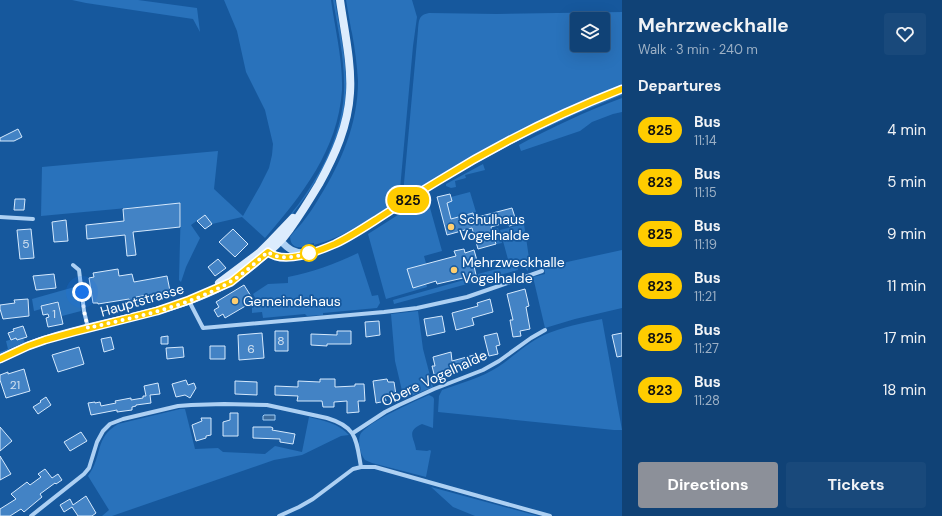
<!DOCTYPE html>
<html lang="en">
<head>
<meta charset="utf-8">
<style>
	body { margin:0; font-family:"DM Sans",sans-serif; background:#19497b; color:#f1f3f6; height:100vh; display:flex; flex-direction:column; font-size:15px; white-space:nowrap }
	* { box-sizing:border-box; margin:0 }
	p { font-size:13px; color:#9cb0c5 }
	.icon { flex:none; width:22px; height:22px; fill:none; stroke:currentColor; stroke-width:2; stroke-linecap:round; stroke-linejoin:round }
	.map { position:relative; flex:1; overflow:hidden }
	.sheet { display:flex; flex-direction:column; background:#104276; width:320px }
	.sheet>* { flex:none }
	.badge { padding:0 8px; border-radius:13px; font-size:14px; line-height:26px }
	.buttons { position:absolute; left:570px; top:12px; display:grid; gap:8px }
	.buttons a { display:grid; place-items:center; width:40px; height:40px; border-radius:4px; background:#104276; box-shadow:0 4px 16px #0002,0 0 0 1px #305b88; font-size:20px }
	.you { position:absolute; width:20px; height:20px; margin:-10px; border:3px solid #fff; border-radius:50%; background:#1a73e8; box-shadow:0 0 0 6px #1a73e833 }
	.map>.badge { position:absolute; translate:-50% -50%; box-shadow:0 0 0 2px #fff }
	h2 { padding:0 16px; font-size:15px; line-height:36px }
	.round { display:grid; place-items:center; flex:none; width:42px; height:42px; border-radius:4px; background:#19497b }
	.head { display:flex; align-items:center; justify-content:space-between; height:68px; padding:0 16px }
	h1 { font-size:19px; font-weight:700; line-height:30px }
	.primary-button { display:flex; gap:8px; margin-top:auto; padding:8px 16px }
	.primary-button a { flex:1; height:46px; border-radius:4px; background:#8c9099; color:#fff; font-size:16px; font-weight:700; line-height:46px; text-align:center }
	.primary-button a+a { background:#19497b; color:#f1f3f6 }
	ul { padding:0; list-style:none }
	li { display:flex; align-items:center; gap:12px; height:52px; padding:0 16px }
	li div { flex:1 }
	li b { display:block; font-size:15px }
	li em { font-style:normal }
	li .badge { min-width:44px; font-weight:700; text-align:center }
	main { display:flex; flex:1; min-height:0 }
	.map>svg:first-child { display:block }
</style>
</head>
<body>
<main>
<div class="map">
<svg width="622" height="516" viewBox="0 0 622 516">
	<rect width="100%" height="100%" fill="#16589d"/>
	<path fill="#2972bb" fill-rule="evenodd" d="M72 0H138L197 8 200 32 193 19 86 3Z
		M224 0H331C335 29 343 60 342 90 338 150 302 195 265 238L242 217 212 224 205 215 191 225 200 238 186 267 181 282 179 280 181 203 41 216 42 167 218 151 214 189 243 216 260 186 269 168 272 155 273 144 265 110 246 72 237 31Z
		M333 0H335C340 30 347 61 346 91 344 141 316 187 284 224 288 217 293 211 298 205 306 194 313 183 320 171 333 147 343 119 344 91 345 60 338 30 333 0Z
		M346 0H412L417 17 413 46 399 200C372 217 346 237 314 245V243L308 244V246C299 248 291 249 290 237 293 232 298 228 302 223 308 215 314 207 319 198 341 163 358 124 358 81 357 65 355 49 352 33L351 29Z
		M622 12V86C584 102 545 118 508 137 474 155 441 175 408 195L405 193 404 190V183L418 30C419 21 418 15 429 13L497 14ZM577 19H603V45H577Z
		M622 93V95L576 114 520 140 551 123Z
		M622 98V112L613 114 592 122 580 131 521 151 519 145C552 127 587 111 622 98Z
		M483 164 485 170 465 175 466 178 455 181 456 187 451 188 446 186V184Z
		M470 192 476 212 443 221 441 214 449 211 447 203 452 201 451 197Z
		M427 197 442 251 424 256 427 267 422 269 427 287 386 299 368 234 423 199Z
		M524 224 529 258 528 271 518 261 509 263 500 230Z
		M498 228 502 243 497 244 493 229Z
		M622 250V308L575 319 545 328 533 277 545 274 544 267Z
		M358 253 372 296 378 295 380 303 377 308 323 313V315L307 316 305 314 263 318 262 312 252 313V307L258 303 253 294 268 284 288 283V277C314 272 335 264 358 253Z
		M517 265 518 270 394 304 393 300 478 276V274L508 266 509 268Z
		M78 286 81 311 62 316 58 301 40 306 41 309 34 311 32 299Z
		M418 311 423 349 433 387 404 399 395 361 391 314Z
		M602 319 622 430H614L438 412 439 396 442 390C461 383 481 378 498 367 514 356 527 343 544 335 562 327 583 323 602 319Z
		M16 338 17 340 23 338 25 343 9 349V350L0 355V352L8 349 6 341Z
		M429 395 433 397 434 399 433 428 422 424C405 431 415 439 416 450L427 451 430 450 431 451 426 477 372 463 365 460C360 454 357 440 361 433 364 429 369 426 373 423 391 412 410 403 429 395Z
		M180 409H185L195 449 218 448 223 452 265 454 275 446 302 452 309 417C324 421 338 423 349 435L341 436 302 455 274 460 112 516H102L109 510 88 476C103 456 94 438 118 424Z
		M431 487 538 516H475L453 507Z"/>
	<path fill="#3b6a9b" stroke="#9fccf5" d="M264 415H275V420H263V416Z"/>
	<path fill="#4383c5" stroke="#d5e9fd" d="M18 129 22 137 14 141H0V138Z
		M450 194 452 201 447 203 451 219 473 213 474 218 512 208 517 224 509 226 508 222 491 227 496 244 478 249 472 228 447 235 437 197Z
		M15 199H25L24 210H14Z
		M180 203V227L133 232 136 255 127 256 125 235 87 239 86 225 124 221 123 209Z
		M205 215 212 224 205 229 197 221Z
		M66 220 68 241 54 242 52 222Z
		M31 229 34 258 20 259 17 230Z
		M233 229 248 244 235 257 219 242Z
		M464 249 465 253 474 250 478 264 474 266 476 275 437 284 436 281 413 288 407 269 456 256 454 251Z
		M218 259 226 268 215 276 208 267Z
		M118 269 119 276 132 274 134 282 167 276 170 291 136 297 137 303 130 304 129 299 98 304V303H93L89 278 94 277 93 273Z
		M54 274 56 288 36 290 33 276Z
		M244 285 254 301 225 318 223 314 218 317 214 310 219 307 216 302Z
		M525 289 529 306 526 307 530 329 520 331 521 336 513 337 510 320H513L507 294Z
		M28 299 29 316 3 319 0 309V305L15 303 14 300Z
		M490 299 493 312 472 318 474 325 456 330 452 313 478 306 477 303Z
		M58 302 63 324 48 327 46 318 49 317 48 314 43 315 41 306Z
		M442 316 445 332 427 336 424 319Z
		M379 321 380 335 366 337 365 322Z
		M23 326 27 337 17 340 16 338 11 340 8 333 14 331 13 329Z
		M275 331H288V351H275Z
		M337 331H351V344H327V346L311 345V334L337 335Z
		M262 333 264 358 239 360 238 335Z
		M497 333 500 345 496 346 498 354 489 356 484 336Z
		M622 333V356L617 357 612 335Z
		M168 336V344H161V337Z
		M111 337 114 349 104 352 101 339Z
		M210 346H225V359H210Z
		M79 347 84 364 58 372 52 355Z
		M183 347 184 357 167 359 166 348Z
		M451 352 452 361 474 355 476 363 454 368 455 373 435 378 432 366H435L433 357Z
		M24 369 30 391 6 398 0 380V375L8 372V374Z
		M320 379H335V387L355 386V384H364L365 401H358L359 412 347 413V401L334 402V407H323L322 401H297L298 396 275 395V386L298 387V381L320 382Z
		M387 379 388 382H394L396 395 385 396 386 401 376 403 373 381Z
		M186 380 188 385 194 383 196 388 190 398 185 395 176 397 172 384Z
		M235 381 257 382V395L235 394Z
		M158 383 160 394 150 395 151 403 136 405V406L132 407V410L117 412V410L91 415 88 403 95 402V403L100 402 101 406 116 403 115 401 131 398V400L143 398V396H146L144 386Z
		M46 397 51 405 38 414 33 407 41 402 40 401Z
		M230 413H238V436H223V422L230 420Z
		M201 418H211V435L206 436V438L196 441 192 425 202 421Z
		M0 427 12 441 0 451Z
		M253 427H271L273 428 272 430 295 434 293 444 280 442V439L253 438Z
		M81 432 87 441 70 451 64 442Z
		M0 456 11 474 0 480Z
		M45 469 52 478 58 474 62 480 56 484 55 483 40 494 42 497 24 512 21 509 10 516H0V509L16 499 11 494 27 482 30 485 41 477 38 474Z
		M86 496 96 513 92 516H78L72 507 64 512 60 505 70 499 73 505Z"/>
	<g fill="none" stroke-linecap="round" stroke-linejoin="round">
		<path stroke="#add0f3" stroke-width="4" d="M0 217 33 219
			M73 265 79 270 84 311 88 328
			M189 301 203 328 384 312 417 308 467 297 542 271
			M353 433 385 412 399 405 434 389 483 370 499 361 531 338 545 330
			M31 516 84 474 89 468 97 442 103 431 110 424 123 419 178 406 191 405 224 404 267 405 327 418C357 427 356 439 361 467
			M279 516 299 507 313 499 353 469 361 467H375L550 516"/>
		<path stroke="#add0f3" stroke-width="7" d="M281 241C288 249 294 253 305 253
			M269 252C284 265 319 251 335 244 352 236 368 225 384 215 403 203 422 191 441 179 499 145 559 114 622 89"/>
		<path stroke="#dcecfd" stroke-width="8" d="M219 283 259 253 271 241 293 218
			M0 359C54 329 118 324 176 305 194 299 215 291 231 281 241 275 251 267 260 259 271 250 282 241 290 229 300 215 310 199 319 184 335 155 348 126 350 93 352 64 344 29 340 0"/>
	</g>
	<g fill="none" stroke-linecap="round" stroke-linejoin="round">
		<g stroke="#fff" stroke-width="9">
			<path id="line" d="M0 359 28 346 45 340 74 332 157 311 189 300 231 282 268 252C284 265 319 251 335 244 350 237 365 227 379 218 399 205 418 193 438 181 496 145 558 114 622 89"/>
		</g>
		<use href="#line" stroke="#fc0" stroke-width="6"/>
		<path stroke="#fff" stroke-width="4" stroke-dasharray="0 7.2" d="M82 292 84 311 88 328C136 317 187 307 230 282 244 274 256 262 268 252 280 261 297 257 310 252L309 253"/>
	</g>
	<g fill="#ffce6f" stroke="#16589d" stroke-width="1.5">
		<circle cx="451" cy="227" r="4"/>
		<circle cx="454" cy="270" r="4"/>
		<circle cx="235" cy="301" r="4"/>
	</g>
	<circle fill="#fff" stroke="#fc0" stroke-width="2" cx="309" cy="253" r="8"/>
	<g text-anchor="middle" stroke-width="3.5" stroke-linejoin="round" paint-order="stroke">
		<g font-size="12" fill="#d0e0f0">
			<text x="26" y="248">5</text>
			<text x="54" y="318">1</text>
			<text x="281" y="345">8</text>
			<text x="251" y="353">6</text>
			<text x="15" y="389">21</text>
		</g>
		<g font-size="14" fill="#fff" stroke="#16589d" text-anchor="start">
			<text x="459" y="224">Schulhaus<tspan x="459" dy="16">Vogelhalde</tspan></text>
			<text x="462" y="267">Mehrzweckhalle<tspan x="462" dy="16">Vogelhalde</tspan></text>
			<text x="243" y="306">Gemeindehaus</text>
		</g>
		<g font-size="14" fill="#fff" stroke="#16589d">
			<text transform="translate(142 300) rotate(-16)" y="5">Hauptstrasse</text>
			<text transform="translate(434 378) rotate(-25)" y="5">Obere Vogelhalde</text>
		</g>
	</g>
</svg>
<div class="buttons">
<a><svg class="icon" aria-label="layers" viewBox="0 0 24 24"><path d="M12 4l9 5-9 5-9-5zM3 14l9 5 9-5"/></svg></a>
</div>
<div class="you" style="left:82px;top:292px"></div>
<b class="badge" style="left:408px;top:200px;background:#fc0;color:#111">825</b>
</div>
<section class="sheet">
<div class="head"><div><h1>Mehrzweckhalle</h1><p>Walk · 3 min · 240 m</p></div><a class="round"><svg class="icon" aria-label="heart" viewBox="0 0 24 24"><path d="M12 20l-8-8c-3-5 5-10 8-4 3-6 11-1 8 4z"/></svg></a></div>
<h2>Departures</h2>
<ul>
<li><span class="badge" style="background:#fc0;color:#111">825</span><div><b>Bus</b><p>11:14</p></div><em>4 min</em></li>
<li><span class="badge" style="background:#fc0;color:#111">823</span><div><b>Bus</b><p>11:15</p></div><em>5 min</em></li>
<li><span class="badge" style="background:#fc0;color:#111">825</span><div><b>Bus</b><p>11:19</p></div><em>9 min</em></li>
<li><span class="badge" style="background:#fc0;color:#111">823</span><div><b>Bus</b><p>11:21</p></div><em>11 min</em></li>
<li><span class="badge" style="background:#fc0;color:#111">825</span><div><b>Bus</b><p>11:27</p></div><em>17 min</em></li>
<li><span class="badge" style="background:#fc0;color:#111">823</span><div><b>Bus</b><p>11:28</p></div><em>18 min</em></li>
</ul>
<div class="primary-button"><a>Directions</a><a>Tickets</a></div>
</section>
</main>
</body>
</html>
